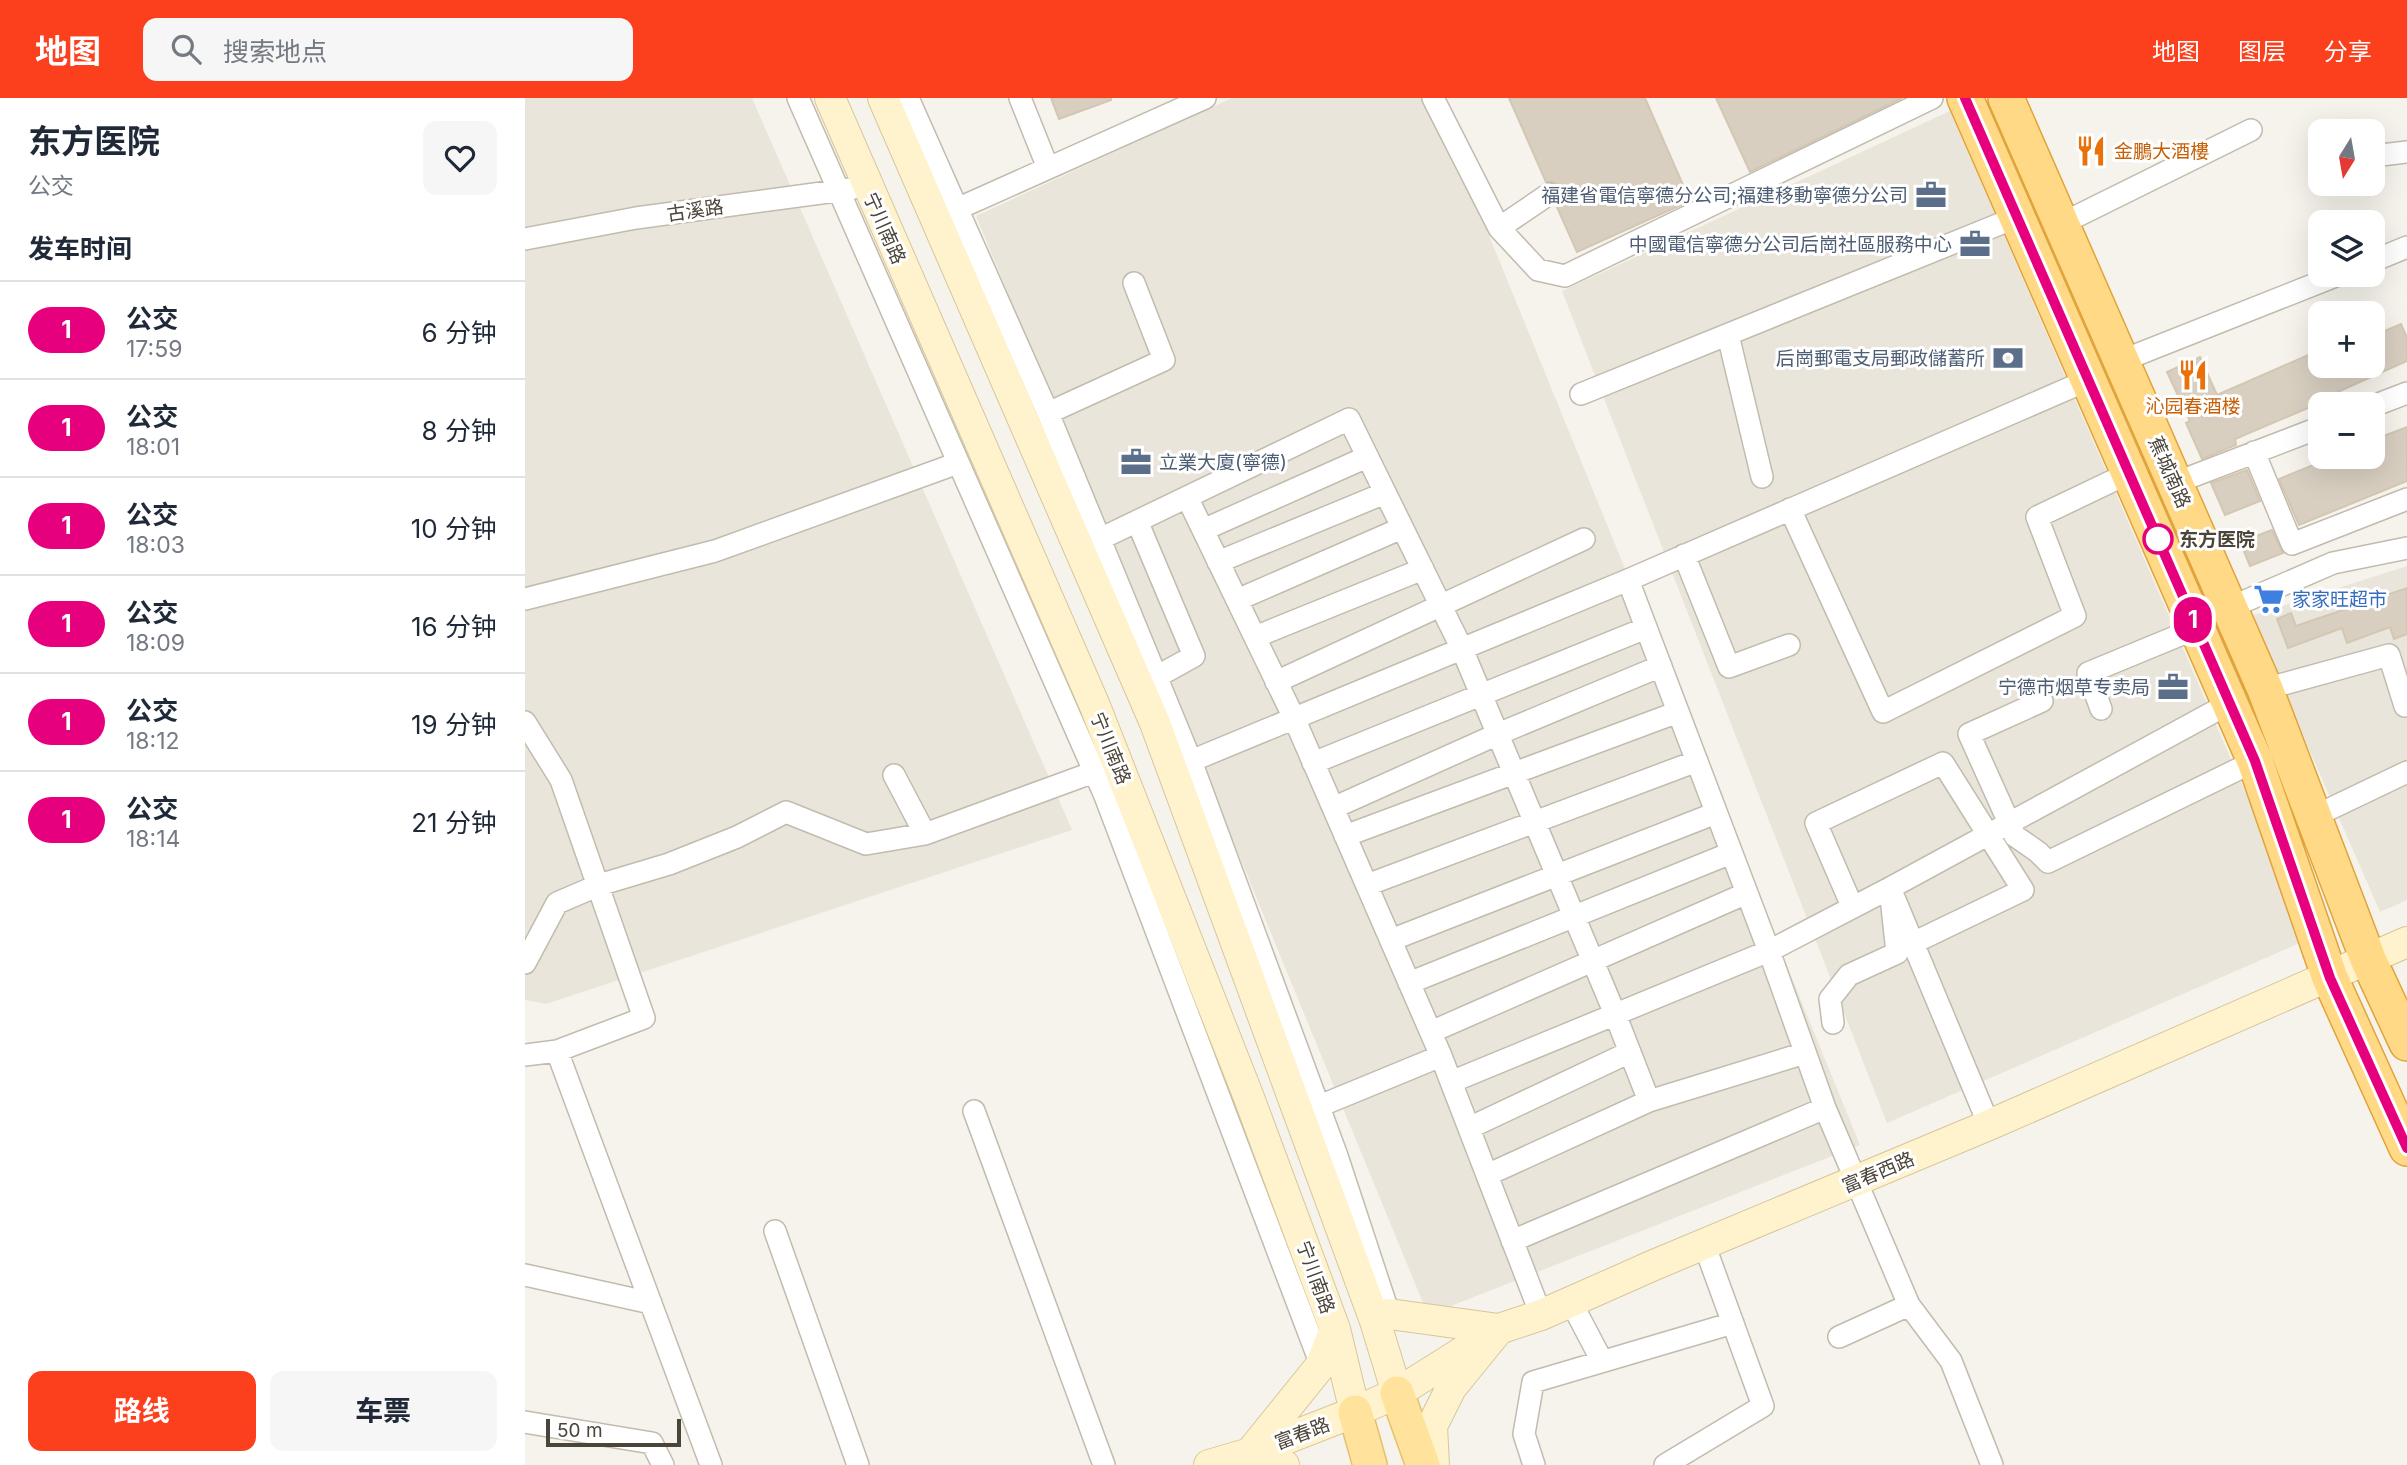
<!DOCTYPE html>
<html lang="zh">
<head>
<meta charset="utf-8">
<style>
	body { margin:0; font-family:Inter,"Noto Sans SC",sans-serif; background:#f6f6f7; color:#1f2937; height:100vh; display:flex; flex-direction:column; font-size:26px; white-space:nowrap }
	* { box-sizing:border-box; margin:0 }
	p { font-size:23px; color:#747a83 }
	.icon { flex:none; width:38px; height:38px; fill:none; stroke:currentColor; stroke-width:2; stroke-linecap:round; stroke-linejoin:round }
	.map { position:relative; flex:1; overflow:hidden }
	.side { display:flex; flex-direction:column; background:#fff; width:525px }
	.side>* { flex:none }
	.badge { padding:0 14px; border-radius:23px; font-size:24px; line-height:46px }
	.needle { width:46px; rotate:191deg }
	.fabs { position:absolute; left:1783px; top:21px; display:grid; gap:14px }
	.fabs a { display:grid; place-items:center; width:77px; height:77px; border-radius:14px; background:#fff; box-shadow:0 7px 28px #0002; font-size:35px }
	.scale { position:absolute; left:21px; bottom:18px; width:135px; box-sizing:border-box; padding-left:7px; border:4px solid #4b4439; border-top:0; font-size:19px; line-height:24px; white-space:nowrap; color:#4b4439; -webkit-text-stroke:5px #fff; paint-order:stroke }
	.map>.badge { position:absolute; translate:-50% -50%; box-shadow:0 0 0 4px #fff }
	h2 { padding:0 28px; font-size:26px; line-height:63px }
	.round { display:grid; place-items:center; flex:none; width:74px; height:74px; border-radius:14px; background:#f6f6f7 }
	.summary { display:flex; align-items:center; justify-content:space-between; height:119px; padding:0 28px }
	h1 { font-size:33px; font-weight:700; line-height:52px }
	.cta { display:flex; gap:14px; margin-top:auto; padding:14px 28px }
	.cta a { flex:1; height:80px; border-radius:14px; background:#fc3f1d; color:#fff; font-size:28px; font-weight:700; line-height:80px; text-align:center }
	.cta a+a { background:#f6f6f7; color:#1f2937 }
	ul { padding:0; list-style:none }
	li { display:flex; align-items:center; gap:21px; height:98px; padding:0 28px; border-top:2px solid #e0e1e3 }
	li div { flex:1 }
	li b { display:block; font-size:26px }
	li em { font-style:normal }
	li .badge { min-width:77px; font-weight:700; text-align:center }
	header { display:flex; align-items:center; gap:42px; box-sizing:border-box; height:98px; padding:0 35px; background:#fc3f1d; color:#fff }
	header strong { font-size:33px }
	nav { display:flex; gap:38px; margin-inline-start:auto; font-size:24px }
	.search { width:490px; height:63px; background:#f6f6f7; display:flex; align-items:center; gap:18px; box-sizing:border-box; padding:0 24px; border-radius:14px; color:#747a83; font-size:26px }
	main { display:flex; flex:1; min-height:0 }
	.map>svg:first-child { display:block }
</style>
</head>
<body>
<header>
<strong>地图</strong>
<div class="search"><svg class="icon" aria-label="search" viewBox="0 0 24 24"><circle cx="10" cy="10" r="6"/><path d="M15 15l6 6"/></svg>搜索地点</div>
<nav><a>地图</a><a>图层</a><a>分享</a></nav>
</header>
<main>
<section class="side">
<div class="summary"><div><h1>东方医院</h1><p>公交</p></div><a class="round"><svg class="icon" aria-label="heart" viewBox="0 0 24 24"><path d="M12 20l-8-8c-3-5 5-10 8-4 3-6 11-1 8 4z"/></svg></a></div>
<h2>发车时间</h2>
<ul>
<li><span class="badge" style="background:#e6007e;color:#fff">1</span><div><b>公交</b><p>17:59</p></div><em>6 分钟</em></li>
<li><span class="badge" style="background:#e6007e;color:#fff">1</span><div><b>公交</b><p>18:01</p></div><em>8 分钟</em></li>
<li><span class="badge" style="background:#e6007e;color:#fff">1</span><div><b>公交</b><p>18:03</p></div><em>10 分钟</em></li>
<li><span class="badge" style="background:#e6007e;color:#fff">1</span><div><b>公交</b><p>18:09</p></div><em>16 分钟</em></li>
<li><span class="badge" style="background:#e6007e;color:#fff">1</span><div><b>公交</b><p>18:12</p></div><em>19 分钟</em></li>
<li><span class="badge" style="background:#e6007e;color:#fff">1</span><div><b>公交</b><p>18:14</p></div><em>21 分钟</em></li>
</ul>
<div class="cta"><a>路线</a><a>车票</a></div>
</section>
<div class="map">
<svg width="1882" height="1367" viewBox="0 0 1882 1367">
	<rect width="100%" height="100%" fill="#f6f3ec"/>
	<path fill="#eae5da" d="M0 0H227L547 732 21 906 0 902Z
		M707 0H908L1335 1047 903 1217 451 118Z
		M1425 13 1784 841 1362 1025 1037 193Z
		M1882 468V802L1855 814 1726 518Z"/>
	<path fill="#d8cfc1" stroke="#d3c7b4" stroke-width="2" d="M526 0H586V2L534 21Z
		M984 0H1120L1165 103 1052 154 1031 107 1036 101 1035 89 1029 84H1021Z
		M1191 0H1377L1225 74Z
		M1876 226 1882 240V263L1808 296 1809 299 1710 341 1711 347 1677 361 1661 325 1665 323 1642 274 1675 259 1692 297 1790 254 1796 268H1848V238Z
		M1882 329V383L1774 427 1754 381 1808 359H1848V342Z
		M1722 372 1735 403 1700 417 1686 385Z
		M1747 432 1758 455 1725 468 1715 444Z
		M1882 490V536L1869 541 1865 529 1822 545 1817 530 1763 550 1752 521 1766 515 1771 528Z"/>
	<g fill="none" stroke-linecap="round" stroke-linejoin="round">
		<g stroke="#c2bbae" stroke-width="24">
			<path id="minor" d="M273 0 580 698 796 1267
				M383 0 523 315 666 663 812 1058 864 1216
				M495 0 523 70
				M908 0 974 130 1013 172 1040 178 1407 0
				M1848 58 1882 54
				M418 114 432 111 680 0
				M1536 126 1726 32
				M974 130 1024 96
				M0 141 111 120 326 91
				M1848 163 1882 149
				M1203 237 1237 379
				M1596 263 1813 177
				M1056 296 1492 119
				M1848 308 1882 295
				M523 315 639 262 609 185
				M1729 354 1767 446 1882 401
				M1650 385 1796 329
				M662 399 769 620 916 958 1016 1217
				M1265 411 1358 614 1550 518 1512 419 1604 375
				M612 423 669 558 633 578
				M678 432 842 359
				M575 441 824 321 937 551 1090 916 1124 1003
				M1159 457 1204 569 1264 547
				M693 464 860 395
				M1103 482 1244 853 1300 1010 1384 1207 1426 1263 1467 1367
				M0 501 190 453 433 365
				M712 502 877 430
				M1704 510 1808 465 1882 450
				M730 539 898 471
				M751 584 1059 441
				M1740 591 1864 557 1880 608
				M1517 603 1444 636 1490 738 1513 754 1523 764 1730 663
				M1576 611 1563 575 1672 530
				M0 624 36 682 119 920 32 953 0 957
				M666 663 1103 482 1563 282
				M788 665 1121 530
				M808 710 973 636 1136 568
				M1790 718 1882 674
				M400 736 569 674
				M820 738 1153 614
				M842 787 1172 663
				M1327 808 1291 725 1418 665 1498 792 1388 845
				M866 842 1191 715
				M0 865 32 805 74 787 144 766 212 739 261 714 341 746 400 736 369 677
				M884 885 1206 755
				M1308 925 1305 901 1324 877 1372 855 1365 790 1464 1027
				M906 934 1222 795
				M32 953 186 1367
				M926 984 1244 853 1365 790 1705 605
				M792 1009 916 958
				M449 1013 579 1367
				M944 1030 1105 954
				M962 1077 1124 1003 1280 955
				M250 1133 333 1367
				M987 1143 1300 1010
				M0 1177 126 1205
				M1046 1204 1077 1263
				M1314 1239 1384 1207
				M0 1324 127 1345 138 1367
				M1009 1367 999 1336 1008 1284 1208 1225
				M1140 1367 1238 1308 1179 1146"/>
		</g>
		<g stroke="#d6c79b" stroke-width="32">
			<path id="secondary" d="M305 0 570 608 723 997 810 1231 830 1314
				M358 0 630 625 850 1223 872 1295
				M850 1223 864 1216 974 1231 926 1290 907 1328 909 1367
				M684 1367 725 1355 830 1314 872 1295 974 1231 1016 1217 1129 1167 1464 1027 1882 844
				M759 1367 725 1355 796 1267 810 1231"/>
		</g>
		<g stroke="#e6c16a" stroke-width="36">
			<path id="primary" d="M872 1295 898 1367
				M830 1314 845 1367"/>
		</g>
		<g stroke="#e0a43c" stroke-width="38">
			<path id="trunk" d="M1440 0 1730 663 1805 880 1882 1050
				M1481 0 1740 591 1843 861 1882 945"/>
		</g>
		<use href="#minor" stroke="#fff" stroke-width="21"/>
		<use href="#secondary" stroke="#fff3cd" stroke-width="30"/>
		<use href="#primary" stroke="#ffe39c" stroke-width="33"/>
		<use href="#trunk" stroke="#ffd985" stroke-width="35"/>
	</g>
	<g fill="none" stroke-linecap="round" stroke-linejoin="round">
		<g stroke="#fff" stroke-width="16">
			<path id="line" d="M1440 0 1730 663 1805 880 1882 1050"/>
		</g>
		<use href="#line" stroke="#e6007e" stroke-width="10"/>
	</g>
	<defs>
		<g id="restaurant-bare" transform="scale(2.415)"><path d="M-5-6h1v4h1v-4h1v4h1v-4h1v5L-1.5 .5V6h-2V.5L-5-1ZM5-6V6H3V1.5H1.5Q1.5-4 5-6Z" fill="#e8710a" stroke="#fff" stroke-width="2.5" paint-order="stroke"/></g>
		<g id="office-bare" transform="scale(2.415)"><path d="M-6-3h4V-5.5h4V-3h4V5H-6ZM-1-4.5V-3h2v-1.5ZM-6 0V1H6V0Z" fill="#5c6f8a" stroke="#fff" stroke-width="2.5" paint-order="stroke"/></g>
		<g id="bank-bare" transform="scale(2.415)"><path d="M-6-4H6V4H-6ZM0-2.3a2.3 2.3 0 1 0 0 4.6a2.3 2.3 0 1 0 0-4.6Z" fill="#5c6f8a" stroke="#fff" stroke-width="2.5" paint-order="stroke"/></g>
		<g id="supermarket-bare" transform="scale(2.415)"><path d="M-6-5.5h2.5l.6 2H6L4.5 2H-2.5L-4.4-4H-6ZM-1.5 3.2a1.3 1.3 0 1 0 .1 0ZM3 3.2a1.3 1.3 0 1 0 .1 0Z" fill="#3f7fe0" stroke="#fff" stroke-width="2.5" paint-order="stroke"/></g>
	</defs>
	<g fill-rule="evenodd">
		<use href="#restaurant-bare" x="1566" y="53"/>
		<use href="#office-bare" x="1406" y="97"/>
		<use href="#office-bare" x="1450" y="146"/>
		<use href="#bank-bare" x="1483" y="260"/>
		<use href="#restaurant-bare" x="1668" y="277"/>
		<use href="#office-bare" x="611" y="364"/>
		<use href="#supermarket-bare" x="1744" y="501"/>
		<use href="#office-bare" x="1648" y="589"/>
	</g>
	<circle fill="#fff" stroke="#e6007e" stroke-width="3.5" cx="1633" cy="441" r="14"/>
	<g text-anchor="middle" stroke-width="6" stroke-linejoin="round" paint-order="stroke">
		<g font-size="19" fill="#c56008" stroke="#fff" text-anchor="start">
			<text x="1589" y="60">金鵬大酒樓</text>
			<text x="1668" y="315" text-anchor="middle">沁园春酒楼</text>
		</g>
		<g font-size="19" fill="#4e5e75" stroke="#fff" text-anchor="end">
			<text x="1383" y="104">福建省電信寧德分公司;福建移動寧德分公司</text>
			<text x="1427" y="153">中國電信寧德分公司后崗社區服務中心</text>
			<text x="1460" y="267">后崗郵電支局郵政儲蓄所</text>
			<text x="634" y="371" text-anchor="start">立業大廈(寧德)</text>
			<text x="1625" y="596">宁德市烟草专卖局</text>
		</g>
		<g font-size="19" fill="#4b4439" stroke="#fff">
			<text transform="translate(170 112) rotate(-8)" y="7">古溪路</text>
			<text transform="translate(360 130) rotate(66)" y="7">宁川南路</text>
			<text transform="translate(1645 374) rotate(66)" y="7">蕉城南路</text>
			<text transform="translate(586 650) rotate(68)" y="7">宁川南路</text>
			<text transform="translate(1353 1074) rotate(-23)" y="7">富春西路</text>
			<text transform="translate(791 1179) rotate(70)" y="7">宁川南路</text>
			<text transform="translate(777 1335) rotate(-21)" y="7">富春路</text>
		</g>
		<g font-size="19" font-weight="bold" fill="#4b4439" stroke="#fff" text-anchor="start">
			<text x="1654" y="448">东方医院</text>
		</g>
		<g font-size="19" fill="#366cbe" stroke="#fff" text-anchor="start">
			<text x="1767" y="508">家家旺超市</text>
		</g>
	</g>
</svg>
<div class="fabs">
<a><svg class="needle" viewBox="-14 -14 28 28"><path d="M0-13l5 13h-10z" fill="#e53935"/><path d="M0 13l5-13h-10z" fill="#747a83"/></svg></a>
<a><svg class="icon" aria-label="layers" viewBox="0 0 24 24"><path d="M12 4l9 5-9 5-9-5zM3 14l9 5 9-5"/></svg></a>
<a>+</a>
<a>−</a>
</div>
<div class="scale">50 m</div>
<b class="badge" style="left:1668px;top:522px;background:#e6007e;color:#fff">1</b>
</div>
</main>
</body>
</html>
